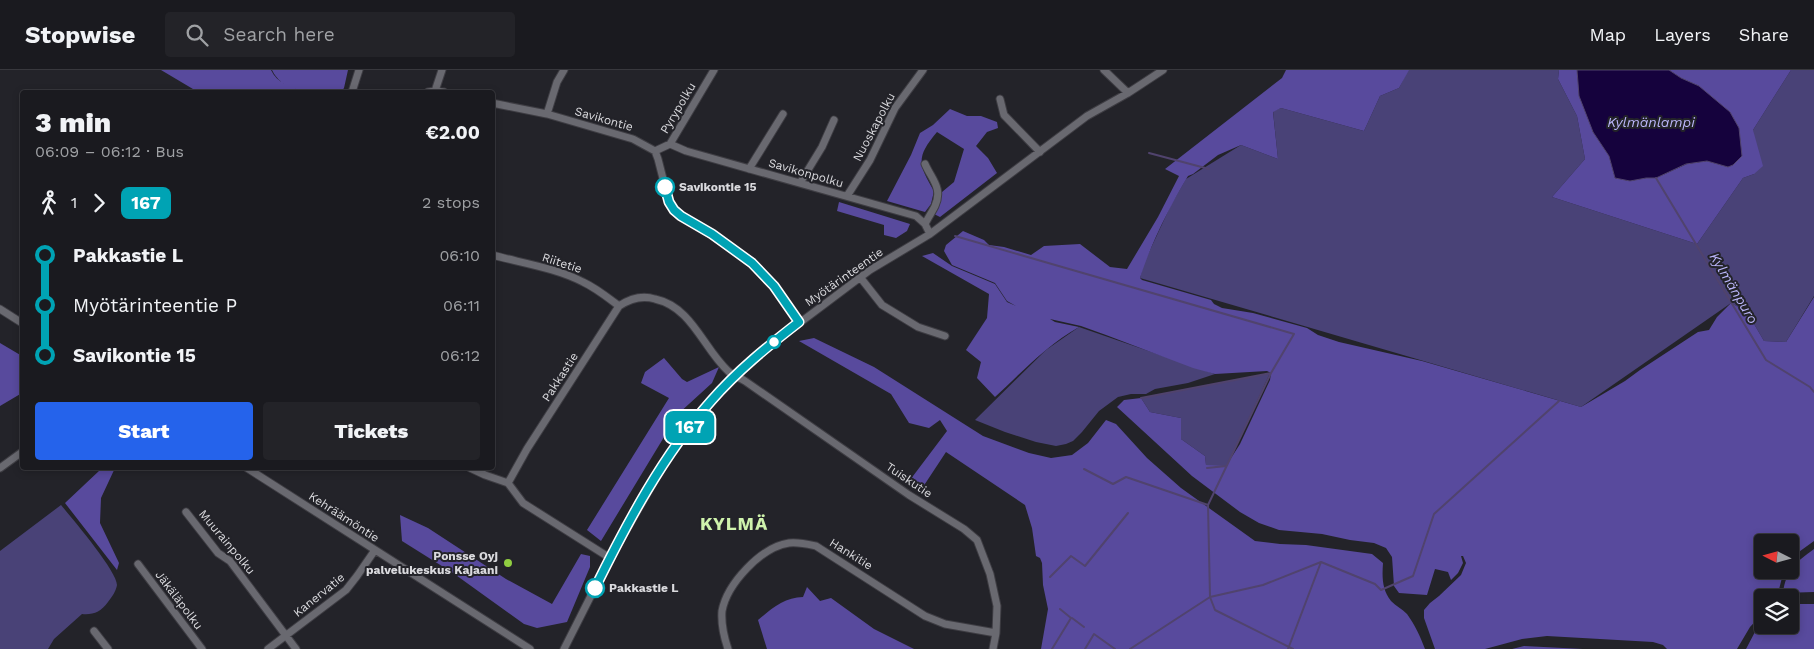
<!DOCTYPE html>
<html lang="en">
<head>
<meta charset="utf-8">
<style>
	body { margin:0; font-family:"Work Sans",sans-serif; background:#232328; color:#f1f3f6; height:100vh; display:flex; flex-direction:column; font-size:19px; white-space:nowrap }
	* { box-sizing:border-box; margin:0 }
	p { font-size:16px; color:#9fa1a4 }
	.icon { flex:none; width:28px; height:28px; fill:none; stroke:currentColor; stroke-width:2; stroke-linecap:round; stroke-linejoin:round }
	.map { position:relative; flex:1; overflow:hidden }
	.drawer { position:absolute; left:20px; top:20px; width:475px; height:380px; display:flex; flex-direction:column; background:#1a1a1f; border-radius:5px; box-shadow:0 2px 8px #0003,0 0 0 1px #38383d }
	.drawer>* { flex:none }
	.badge { padding:0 10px; border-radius:8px; font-size:18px; line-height:32px }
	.needle { width:32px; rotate:276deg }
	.controls { position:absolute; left:1754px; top:464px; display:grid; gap:10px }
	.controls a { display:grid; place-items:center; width:45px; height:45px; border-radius:5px; background:#1a1a1f; box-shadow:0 2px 8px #0003,0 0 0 1px #38383d; font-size:25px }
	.map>.badge { position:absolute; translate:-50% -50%; box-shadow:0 0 0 2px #fff }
	.legs { display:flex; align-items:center; gap:8px; height:55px; padding:0 15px; font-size:16px }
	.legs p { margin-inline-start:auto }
	.summary { display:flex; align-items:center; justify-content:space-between; height:85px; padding:0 15px }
	h1 { font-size:28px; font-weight:800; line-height:38px }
	.cta { display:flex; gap:10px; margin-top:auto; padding:10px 15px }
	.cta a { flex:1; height:58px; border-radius:5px; background:#2563eb; color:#fff; font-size:20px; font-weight:800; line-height:58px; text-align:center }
	.cta a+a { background:#232328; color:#f1f3f6 }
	ul { padding:0 15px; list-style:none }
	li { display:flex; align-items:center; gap:18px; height:50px; font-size:19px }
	li i { display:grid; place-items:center; width:8px; height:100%; margin:0 6px; background:currentColor }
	li i::after { content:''; width:12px; height:12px; margin:-6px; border:4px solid; border-radius:50%; background:#1a1a1f }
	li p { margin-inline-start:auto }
	li:first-child i { background:linear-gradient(#0000 50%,currentColor 0) }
	li:last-child i { background:linear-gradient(currentColor 50%,#0000 0) }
	header { display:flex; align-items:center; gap:30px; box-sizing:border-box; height:70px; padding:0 25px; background:#1a1a1f; border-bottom:1px solid #38383d }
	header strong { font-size:24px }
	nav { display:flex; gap:28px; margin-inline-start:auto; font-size:18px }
	.search { width:350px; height:45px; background:#232328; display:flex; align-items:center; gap:12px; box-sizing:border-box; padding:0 18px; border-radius:5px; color:#9fa1a4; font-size:19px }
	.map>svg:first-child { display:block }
</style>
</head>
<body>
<header>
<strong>Stopwise</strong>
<div class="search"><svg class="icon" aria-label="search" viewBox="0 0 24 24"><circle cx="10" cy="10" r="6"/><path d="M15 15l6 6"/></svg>Search here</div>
<nav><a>Map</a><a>Layers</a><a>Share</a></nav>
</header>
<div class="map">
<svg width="1814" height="579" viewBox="0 0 1814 579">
	<rect width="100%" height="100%" fill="#232329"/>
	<path fill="#494277" d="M1408 0H1559L1558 9 1577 46 1585 89 1552 127 1697 174 1743 108 1754 104 1753 60 1791 0H1814V226L1786 272 1764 271 1747 242 1731 233 1581 337 1140 208 1144 193 1171 135 1186 109 1241 75 1278 89 1273 41 1281 38 1364 61 1380 26 1399 18Z
		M1079 257 1215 304 1188 313 1155 319 1146 324H1131L1118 327 1099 341 1082 362 1073 371 1066 374 1056 376 1036 372 1005 362 975 350 1046 280Z
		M1270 303 1227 396H1206L1205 386 1181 369V348L1150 342 1141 328Z
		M61 435C71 447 117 501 117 515 116 521 112 527 108 532 101 542 93 545 82 544L54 569 48 579H0V481Z"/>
	<path fill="#584a9d" d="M161 0H271C277 13 290 17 303 22H198Z
		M272 0H348L344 18 341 22C318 23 284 25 272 0Z
		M1286 0H1409L1399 18 1380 26 1364 61 1281 38 1273 42 1278 89 1241 75 1218 85 1193 104 1188 106C1169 138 1151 173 1140 208L1142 210 1211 230 1214 234 1222 238 1253 243 1307 258 1318 265 1339 272 1422 291 1581 337 1625 311 1640 300 1698 262 1709 260 1717 247 1731 233 1747 242 1764 271 1786 272 1814 227V471L1796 484 1790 491V472H1762V500H1784L1777 527 1762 528V544L1750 557 1737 579H1667L1663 575 1653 572 1547 566 1522 569 1485 579H1435L1424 548V540L1430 533 1439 526 1461 505 1466 493 1463 486H1461L1463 493 1458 503 1451 510 1448 502 1435 499 1427 525 1399 523 1394 516 1392 487 1386 478 1374 473 1350 470 1322 464 1279 460 1259 453 1240 442 1192 406 1117 337 1124 330 1141 328 1150 342 1181 348V369L1205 386 1206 395 1226 396 1240 374 1270 310 1271 303 1267 301 1215 304 1193 298 1106 265 1081 256 1050 249 1055 252 1079 257C1047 275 1022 302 995 327L977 308 981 292 966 280 987 248 989 224 922 186 933 183 952 196 995 214 1007 232 1016 236 1007 231 995 213 952 195 944 181 946 175 963 161 984 170 989 175 1004 177 1031 185 1044 176 1080 174 1110 197 1127 199 1158 147 1179 106 1165 99 1282 8Z
		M1559 0H1577V3L1593 62 1609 86 1615 108 1630 111 1646 108H1656L1687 94 1707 91 1728 97 1699 16 1681 8 1669 0H1791L1753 60 1763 96 1754 104 1743 108 1697 174 1552 127 1585 89 1577 46 1558 9Z
		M950 39 967 46H981L997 52 998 58 987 62 976 76 988 88 997 103 940 147 934 144 942 122 954 112 964 79 937 62C916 87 918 94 934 121L931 134 925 142 887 131 911 85 920 63 933 55Z
		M839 132 910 154 907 161 896 168 884 165V155L837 141Z
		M814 268 874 297 983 366 1029 383 1051 388 1072 385 1088 373 1106 350 1116 354 1147 388 1181 418 1255 471 1280 474 1306 475 1372 484 1383 493C1382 507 1382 520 1391 531 1396 536 1402 539 1407 544 1415 555 1420 566 1425 579H1041L1048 539 1043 515 1042 493 1040 488 1036 486 1032 458 1025 435 946 382 919 423 907 414 947 361 940 350 929 358 909 353 891 324 799 271Z
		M0 273 22 286V323L0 336Z
		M664 288 682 309 687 312 719 297 712 313 678 344 601 471 587 460 669 328 641 313 645 302Z
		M98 398H115L101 428 100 453 119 493 117 500 65 433 100 400Z
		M400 445 428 458 506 509 552 534 581 484 590 486V497L567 552 537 558 524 554 453 503 402 471Z
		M1814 479V522L1783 523C1786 500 1796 492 1814 479Z
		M807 517 820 531 831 528 874 559 914 579H767L758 550C771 539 785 527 803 527Z
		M1790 534H1814V579H1746L1756 560 1762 554 1790 555Z
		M1524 576 1583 579H1512Z"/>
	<path fill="#15023d" stroke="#50436d" d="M1577 0H1669L1681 8 1699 16 1730 42 1739 58 1742 86 1733 95 1728 97 1707 91 1686 94 1656 108H1646L1630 111 1615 108 1609 86 1593 62 1579 26Z"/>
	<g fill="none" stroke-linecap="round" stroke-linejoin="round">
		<path stroke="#50436d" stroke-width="2" d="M1149 83 1209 99
			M1656 108 1766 290 1810 317 1814 322
			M955 166 1294 264 1271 303
			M1141 328 1271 303 1208 435
			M1207 398 1226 396
			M1084 399 1113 414 1126 407 1208 435 1210 527 1215 540 1293 579
			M1050 507 1071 486 1085 496 1128 443
			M1072 548 1084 557
			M1052 579 1071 548 1060 539
			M1085 579 1094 564 1115 579
			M1130 579 1210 527 1263 515 1321 492 1375 514 1381 520 1413 506 1434 444 1559 331
			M1288 579 1321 492"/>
		<g stroke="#3e3d43" stroke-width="9">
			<path id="minor" d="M1104 0 1128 23
				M435 21 442 0
				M352 22 359 0
				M428 22 435 21 444 22
				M1000 29 1004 45 1040 82
				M492 33 547 44 633 69 655 81 658 89 669 132 674 140 681 146 712 165 752 193 774 216 799 252
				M547 44 557 12 564 0
				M670 74 686 81 916 146 925 154 930 164
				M655 81 670 74 714 0
				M925 94C932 110 943 118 935 136 932 142 928 148 925 154
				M749 99 783 44
				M800 113 822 77 834 50
				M847 126 870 90 895 38 923 0
				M492 185C522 193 556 198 583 212 596 218 607 227 619 236
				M860 207 882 235 918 257 945 266
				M0 239 22 253
				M0 398 22 382
				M247 398 530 579
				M470 398 485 405 508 413
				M186 442 218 483 230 491 296 579
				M610 488 523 433 508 413 527 379 619 236C631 228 642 225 655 229 692 237 703 278 728 301 732 305 740 308 745 311L909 425 964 459 977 470 990 504 997 536 996 563 993 579
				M138 494 202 579
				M94 561 108 579
				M268 579 346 520 357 506 375 480
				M564 579 610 488 672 380 711 331 757 285 870 200 930 164 1087 46 1128 23 1163 0
				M728 579C724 567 721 554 722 541 727 514 761 477 789 473 799 472 807 474 816 476L925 546 945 554 996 563"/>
		</g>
		<use href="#minor" stroke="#696970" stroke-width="7"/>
	</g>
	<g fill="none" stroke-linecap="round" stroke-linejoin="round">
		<g stroke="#fff" stroke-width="11">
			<path id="line-1" d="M595 518C627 453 663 385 711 331 737 301 768 276 799 252L774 216 752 193 712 164 681 146 674 140 669 132 665 117"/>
		</g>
		<use href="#line-1" stroke="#00a3b4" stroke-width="8"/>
	</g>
	<g fill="#fff" stroke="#00a3b4" stroke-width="2.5">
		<circle cx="665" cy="117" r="9"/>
		<circle cx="774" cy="272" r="6"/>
		<circle cx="595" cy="518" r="9"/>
	</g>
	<circle fill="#90cd41" stroke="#232329" stroke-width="2" cx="508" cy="493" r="5"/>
	<g text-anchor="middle" stroke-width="4" stroke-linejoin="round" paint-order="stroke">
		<g font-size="12" fill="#dadade" stroke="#232329">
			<text transform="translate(678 38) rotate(-59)" y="4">Pyrypolku</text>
			<text transform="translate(604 49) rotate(16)" y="4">Savikontie</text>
			<text transform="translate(874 57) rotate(-62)" y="4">Nuoskapolku</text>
			<text transform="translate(806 103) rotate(16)" y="4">Savikonpolku</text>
			<text transform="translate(562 193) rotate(18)" y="4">Riitetie</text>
			<text transform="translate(844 207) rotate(-35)" y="4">Myötärinteentie</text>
			<text transform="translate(560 307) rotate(-57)" y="4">Pakkastie</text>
			<text transform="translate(909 410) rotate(34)" y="4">Tuiskutie</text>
			<text transform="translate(344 447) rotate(33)" y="4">Kehräämöntie</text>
			<text transform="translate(227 472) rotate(50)" y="4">Muurainpolku</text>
			<text transform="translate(851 484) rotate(32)" y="4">Hankitie</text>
			<text transform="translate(319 525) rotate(-39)" y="4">Kanervatie</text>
			<text transform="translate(179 530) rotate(53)" y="4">Jäkäläpolku</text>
		</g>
		<g font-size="12" font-weight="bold" fill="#dadade" stroke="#232329" text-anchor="start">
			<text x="679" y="121">Savikontie 15</text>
			<text x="609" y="522">Pakkastie L</text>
		</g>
		<g font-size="12" font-weight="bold" fill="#dadade" stroke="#232329" text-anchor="end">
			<text x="498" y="490">Ponsse Oyj<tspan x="498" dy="14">palvelukeskus Kajaani</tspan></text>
		</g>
		<g font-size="14" font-style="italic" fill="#bbb6fa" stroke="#232329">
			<text x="1651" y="57">Kylmänlampi</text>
			<text transform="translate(1734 218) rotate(59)" y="5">Kylmänpuro</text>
		</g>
		<g font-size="18" font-weight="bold" letter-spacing="1" fill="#cff3ac" stroke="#232329">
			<text x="734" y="460">KYLMÄ</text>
		</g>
	</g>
</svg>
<div class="controls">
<a><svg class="needle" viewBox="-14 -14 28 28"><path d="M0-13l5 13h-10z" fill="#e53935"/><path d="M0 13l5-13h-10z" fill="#9fa1a4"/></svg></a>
<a><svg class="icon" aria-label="layers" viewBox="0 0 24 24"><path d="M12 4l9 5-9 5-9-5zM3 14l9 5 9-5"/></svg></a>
</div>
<b class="badge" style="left:690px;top:357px;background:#00a3b4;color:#fff">167</b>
<section class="drawer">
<div class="summary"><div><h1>3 min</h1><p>06:09 – 06:12 · Bus</p></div><b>€2.00</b></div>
<div class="legs"><svg class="icon" aria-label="walk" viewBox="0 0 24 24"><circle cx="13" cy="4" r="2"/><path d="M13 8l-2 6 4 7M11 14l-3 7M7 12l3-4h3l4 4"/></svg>1<svg class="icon" aria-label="forward" viewBox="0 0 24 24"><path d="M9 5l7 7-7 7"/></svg><b class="badge" style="background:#00a3b4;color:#fff">167</b><p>2 stops</p></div>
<ul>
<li><i style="color:#00a3b4"></i><b>Pakkastie L</b><p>06:10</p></li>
<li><i style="color:#00a3b4"></i><span>Myötärinteentie P</span><p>06:11</p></li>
<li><i style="color:#00a3b4"></i><b>Savikontie 15</b><p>06:12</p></li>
</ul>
<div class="cta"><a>Start</a><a>Tickets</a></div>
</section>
</div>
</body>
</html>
